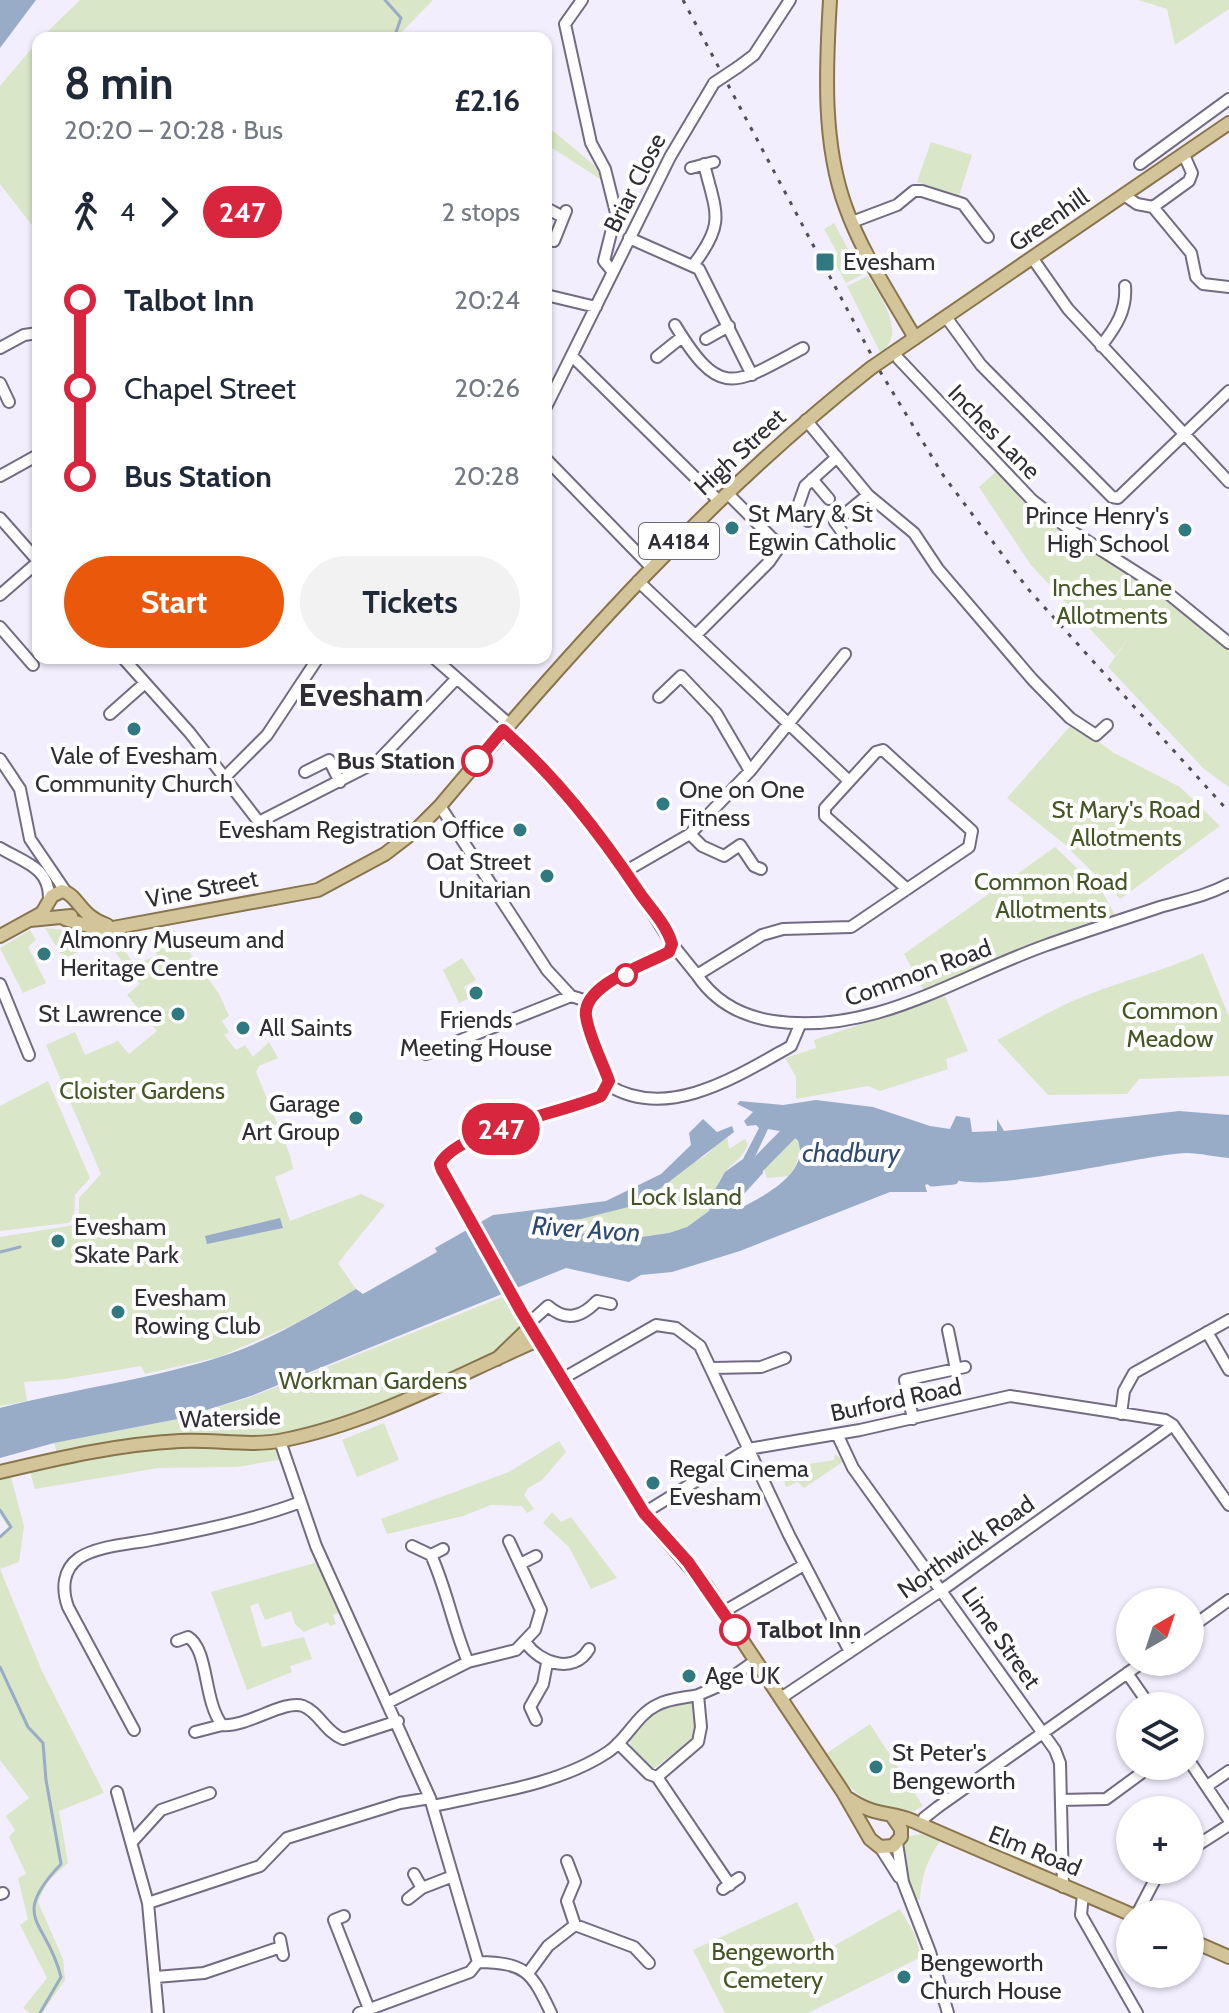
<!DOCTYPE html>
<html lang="en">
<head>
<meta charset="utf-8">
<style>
	body { margin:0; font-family:Cabin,sans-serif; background:#f2f2f3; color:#1f2937; height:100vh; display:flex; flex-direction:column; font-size:30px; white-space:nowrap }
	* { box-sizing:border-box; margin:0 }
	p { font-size:26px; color:#747a83 }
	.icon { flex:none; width:44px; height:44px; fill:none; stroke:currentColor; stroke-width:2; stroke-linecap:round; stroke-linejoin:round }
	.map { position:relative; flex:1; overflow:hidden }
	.details { position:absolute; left:32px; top:32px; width:520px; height:632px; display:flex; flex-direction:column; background:#fff; border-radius:16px; box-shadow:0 2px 6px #0004 }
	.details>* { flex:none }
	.badge { padding:0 16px; border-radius:26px; font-size:28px; line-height:52px }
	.needle { width:52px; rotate:39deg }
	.fabs { position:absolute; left:1116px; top:1588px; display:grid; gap:16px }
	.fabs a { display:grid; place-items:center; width:88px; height:88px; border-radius:50%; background:#fff; box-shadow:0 2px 6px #0004; font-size:40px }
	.map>.badge { position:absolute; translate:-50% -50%; box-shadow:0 0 0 4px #fff }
	.legs { display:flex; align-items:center; gap:12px; height:88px; padding:0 32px; font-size:26px }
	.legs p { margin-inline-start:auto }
	.head { display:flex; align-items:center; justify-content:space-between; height:136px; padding:0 32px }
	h1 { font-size:44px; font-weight:700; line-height:60px }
	.cta { display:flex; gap:16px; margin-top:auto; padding:16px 32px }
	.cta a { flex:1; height:92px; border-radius:48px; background:#ea580c; color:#fff; font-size:32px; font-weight:700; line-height:92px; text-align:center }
	.cta a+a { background:#f2f2f3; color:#1f2937 }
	ul { padding:0 32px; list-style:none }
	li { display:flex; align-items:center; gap:28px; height:88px; font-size:30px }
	li i { display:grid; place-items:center; width:12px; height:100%; margin:0 10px; background:currentColor }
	li i::after { content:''; width:20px; height:20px; margin:-10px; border:6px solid; border-radius:50%; background:#fff }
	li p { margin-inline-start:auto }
	li:first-child i { background:linear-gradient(#0000 50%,currentColor 0) }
	li:last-child i { background:linear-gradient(currentColor 50%,#0000 0) }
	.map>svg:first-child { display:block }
</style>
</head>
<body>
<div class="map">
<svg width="1229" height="2013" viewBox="0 0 1229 2013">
	<rect width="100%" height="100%" fill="#f2eefd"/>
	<path fill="#d9e6c8" d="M80 0H433L396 38H41Z
		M1138 0H1229V9L1175 45 1167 9Z
		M38 41V233L0 184V86Z
		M546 125 595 166 603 181 546 144Z
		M931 142 972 155 959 196 917 182Z
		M834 223 862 275 846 283 832 258 838 254 824 229Z
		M868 276C879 294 909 336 880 352L847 286Z
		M998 470 1229 647V787L1204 769 1108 667 1131 635 1115 656 1031 565 979 487Z
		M1073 723 1114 753 1180 787 1220 826 1120 899 1063 843 1007 798Z
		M1055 847 1103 893 1116 917 1054 935 925 993 904 954Z
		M45 928 102 935 103 937 69 957 60 953Z
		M30 930 36 940 28 947 46 983 23 993 0 948Z
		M174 930 219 994 229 1016 222 1021 229 1032 224 1035 236 1050 245 1045 253 1057 269 1042 278 1058 259 1066 256 1072 290 1155 293 1169 275 1177 290 1221 361 1194 385 1205 338 1263 356 1289 293 1325 219 1357 145 1374 141 1366 65 1379 24 1382 27 1401 0 1406V1237L74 1225 79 1219V1198L101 1174 46 1045 75 1032 85 1055 118 1041 129 1054 157 1031 127 995 140 984 115 952 123 949 135 965 157 955 150 940Z
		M1203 953 1229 1017V1076L1139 1079 1127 1094 1048 1095 997 1040C1023 1027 1048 1012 1075 1000 1117 982 1161 972 1203 953Z
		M462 958 476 980 464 987 470 998 459 1003 443 970Z
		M945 996 968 1051 946 1059 948 1069 880 1091 868 1086 796 1099V1077L785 1058 816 1048 814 1040Z
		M48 1081 90 1178 75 1195 74 1218 68 1223 0 1231V1106Z
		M727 1135 729 1149 745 1139 748 1144C742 1160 733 1161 724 1174 715 1185 712 1198 709 1211L687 1227 669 1233 621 1240 588 1233 559 1236 553 1230 557 1219 605 1213 705 1156Z
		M794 1137 800 1146 796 1165 789 1176 767 1178 762 1163Z
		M510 1294 530 1327 472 1372 280 1441 284 1459 237 1467 158 1468 35 1489 28 1465 59 1459 54 1443 178 1419 251 1397Z
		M384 1423 399 1460 357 1477 342 1440Z
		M559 1441 566 1452 542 1480 528 1488 524 1495 534 1509 527 1513 522 1506 491 1505 463 1516 387 1534 381 1519 509 1472Z
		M835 1454 844 1461 804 1488 798 1482 786 1487 784 1480 769 1481 765 1471 834 1460Z
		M11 1477 24 1526 19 1562 0 1569 42 1671 104 1793 59 1811 68 1863 47 1882 38 1902 63 1959 65 1980 42 2013H30L23 2008 47 1978 20 1925 28 1919 18 1878 26 1874 9 1837 15 1830 6 1816 29 1798 0 1760V1535L8 1527 0 1514V1479Z
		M552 1512 561 1522 571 1517 617 1578 591 1589 569 1547 543 1523Z
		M318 1562 342 1612 333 1615 336 1624 330 1626 328 1622 304 1632 295 1624 291 1611 265 1620 258 1603 250 1606 262 1647 304 1637 312 1659 290 1666 292 1672 247 1690 211 1592Z
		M689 1701 696 1708 695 1738 653 1769 631 1747 629 1738 656 1709Z
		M870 1724 923 1806 910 1813C863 1806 851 1791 824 1755Z
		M921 1834 941 1840C927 1860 922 1875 920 1899L915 1901 900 1846 910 1836Z
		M797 1902 821 1953 900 1909 915 1935 921 1957 808 2013H725L693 1950Z"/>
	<path fill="#98acc7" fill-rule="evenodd" d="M0 0H36L0 48Z
		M816 1100 873 1107 930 1126 950 1129 956 1116 970 1118 972 1132 997 1131V1119L1004 1131 1179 1111 1229 1115V1158C1215 1157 1200 1153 1186 1153 1139 1155 978 1197 950 1177L925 1185 927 1192H890L740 1251 672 1272 641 1275 629 1282 566 1268 251 1396 178 1419 54 1443 0 1458V1408C73 1389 148 1380 220 1357 268 1342 312 1315 356 1289L363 1294 437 1252 435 1248 493 1215 606 1201 661 1174 691 1145 689 1133 703 1119 717 1132 732 1126 734 1132 640 1204 581 1219 559 1221 553 1230 560 1236 588 1233 621 1240 669 1233 687 1227 709 1211 714 1191 725 1172 743 1159 759 1128 756 1125 747 1126 744 1121 753 1112 737 1104 740 1101 783 1105ZM768 1129 785 1132 780 1140 785 1145 794 1137 798 1141C810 1174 762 1197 737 1210L733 1206 763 1173 760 1161 752 1163Z
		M280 1218 283 1228 207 1244 205 1236Z"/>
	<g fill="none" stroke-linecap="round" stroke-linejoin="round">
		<path stroke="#98acc7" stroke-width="3" d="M385 0 401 18 394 38
			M0 1252 20 1247
			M0 1510 11 1527 0 1537
			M0 1667 28 1727 43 1743 46 1780 61 1864C8 1920 47 1919 61 1977L40 2013"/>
		<path stroke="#98acc7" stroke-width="9" d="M932 1182 954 1180"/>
		<path stroke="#98acc7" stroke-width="16" d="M746 1177 797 1125"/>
		<g stroke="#726b82" stroke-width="14">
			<path id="minor" d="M582 0 565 24 591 143 605 169 616 213 604 261 613 272
				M738 67 754 55 790 0
				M1140 164 1229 99
				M691 168 714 162
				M1124 195 1137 204 1153 207 1191 253 1196 277 1203 284 1229 287
				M1153 207 1189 181 1192 173 1184 155
				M546 208 563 217
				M852 222 897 205 914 191H922L963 204 988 237
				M629 238 699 269 752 375
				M554 241 566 211
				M1033 259 1068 309 1229 482
				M694 264C726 222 716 213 704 164
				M546 295 596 307
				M946 317 981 365 1112 497 1118 498 1229 391
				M675 325C720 399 733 386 803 348
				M706 339 729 326
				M1101 346C1116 327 1127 310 1125 286
				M0 348 24 335 38 333
				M893 353 1032 500 1073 532 1164 590 1229 643
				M573 357 719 501
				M657 357 682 337
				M0 383 9 402
				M546 407 670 157 714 83
				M806 420 868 495 914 533 938 569 1032 679 1070 718 1096 735 1107 725
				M546 459 652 568
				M0 476 38 455
				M812 479 829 499
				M0 518 38 561
				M808 521 797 509 805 486 837 457
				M847 539 835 522 868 495
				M638 581 849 781
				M0 595 38 562
				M0 627 33 665
				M696 635 769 562 780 546 727 493
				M123 658 190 733 259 822 378 761 457 678
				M434 658 509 724
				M659 697 681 676 716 713 750 771
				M110 714 145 683
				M503 730 571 798 626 871 672 944 697 975 762 935 783 929 851 927 969 847 972 831 883 750 876 752 825 808V816L907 889
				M0 759 20 789 30 839 66 892
				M305 772 329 760 340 782
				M224 778 267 735 318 658
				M440 806 547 970 571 996
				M690 834 702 846 724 856 740 845 754 866 761 869
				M0 848C23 862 50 867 49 899
				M626 871 690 834 750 771 845 654
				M697 975C715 1002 741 1016 773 1021 872 1036 955 978 1044 946 1083 932 1121 920 1160 907 1184 900 1206 896 1229 884
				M0 984 29 1055
				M426 1054 571 996 587 1001
				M608 1085C667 1122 738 1076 791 1046L800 1025
				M528 1324 548 1306C566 1322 582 1317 597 1301L611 1304
				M530 1327 440 1164C456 1131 564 1113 601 1096L609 1081C602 1061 589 1038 586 1016 582 985 645 965 669 952L672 944
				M948 1330 956 1369
				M1207 1332 1229 1370
				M713 1368 761 1367 785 1358
				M562 1379 656 1325 676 1328 700 1346 789 1535 850 1652
				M1121 1414 1124 1391 1134 1373 1229 1320
				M913 1419 905 1380 965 1367
				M837 1434 853 1468 1055 1750 1060 1763 1063 1887
				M280 1441 316 1546 430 1798 478 1962
				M644 1513 748 1449 860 1430 1010 1396 1165 1420 1173 1425 1229 1505
				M412 1546 431 1555C447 1590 453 1627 468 1662
				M431 1555 443 1549
				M522 1563 536 1556
				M723 1612 804 1565
				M1190 1628 1229 1600
				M177 1641 188 1637C209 1650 203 1700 222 1725 246 1728 284 1699 303 1706 319 1712 325 1732 343 1739L398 1721
				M526 1643C540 1663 574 1675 589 1649
				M1127 1673 1150 1706
				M698 1695 719 1686 755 1661
				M781 1698 942 1590 1173 1425
				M389 1702 468 1662 516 1650 535 1630 541 1610 509 1541
				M536 1720 530 1707 543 1684 547 1663
				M134 1730 68 1607C62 1590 62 1570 79 1558 99 1545 133 1544 156 1539 205 1530 252 1520 298 1503
				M195 1732 222 1725
				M1190 1762 1229 1820
				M657 1777 730 1885
				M1207 1786 1229 1771
				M117 1792 148 1903 158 2013
				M1061 1800 1106 1799 1151 1766
				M433 1806C491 1793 558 1785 608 1752 627 1740 636 1715 657 1705 669 1698 685 1698 698 1695L701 1727 698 1742 657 1777 649 1774 618 1743
				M923 1826 924 1818 938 1807 1143 1662
				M132 1842 161 1810 210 1793
				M897 1843 903 1882 930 1952 948 2013
				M880 1847 899 1877
				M1190 1850 1229 1825
				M567 1861 575 1882 567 1901 575 1925
				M414 1874 422 1888
				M723 1889 739 1878
				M0 1894 3 1893
				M1083 1894 1081 1915 1137 2013
				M408 1899 422 1888 453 1876
				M148 1903 260 1866 287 1838 400 1803 430 1798
				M1137 1914 1160 1870
				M344 1916 334 1920 369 2009
				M280 1939 283 1955
				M478 1962C526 1963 531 1971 551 2013
				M529 1972 548 1946 575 1925 634 1947 649 1963
				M156 1977 204 1973 281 1947
				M359 2013 470 1972 478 1962"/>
		</g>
		<g stroke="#88754c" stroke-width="16">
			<path id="major" d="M830 0C826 67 822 144 846 208 862 253 891 296 915 338
				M890 355 1229 123
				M65 919 102 930 318 890 385 854 415 831 440 806C572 649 709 496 871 368
				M30 920 71 916
				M0 936 42 913 52 896 62 891C79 895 79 916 107 925
				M497 1359 530 1327 644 1513 706 1586 843 1792 870 1839 880 1847 893 1846 901 1837V1829L892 1816
				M0 1472C59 1458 119 1444 180 1441 215 1439 249 1447 284 1440 374 1422 455 1376 538 1340
				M849 1799C876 1817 888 1811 913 1821 985 1853 1058 1883 1130 1914
				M1190 1940 1229 1957"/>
		</g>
		<use href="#minor" stroke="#fff" stroke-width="10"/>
		<use href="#major" stroke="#d4c49a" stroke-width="12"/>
		<path stroke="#514e58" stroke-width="3" stroke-dasharray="4 8" stroke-linecap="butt" d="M683 0 881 373 943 475 1028 589 1229 812"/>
		<g stroke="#726b82" stroke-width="14" stroke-linecap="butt">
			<path id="minor-bridge" d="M714 83 738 67"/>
		</g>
		<g stroke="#88754c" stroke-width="16" stroke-linecap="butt">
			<path id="major-bridge" d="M871 368 890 355"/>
		</g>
		<use href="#minor-bridge" stroke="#fff" stroke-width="10"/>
		<use href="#major-bridge" stroke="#d4c49a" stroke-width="12"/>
	</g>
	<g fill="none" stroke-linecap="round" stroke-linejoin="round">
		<g stroke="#fff" stroke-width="18">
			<path id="line-1" d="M477 761 503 730C557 778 599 832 639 892 650 908 667 925 672 944L669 952C645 965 582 985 586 1016 589 1037 602 1061 609 1081L601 1096C563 1113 457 1131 440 1164L442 1170 522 1313 644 1513 688 1562 735 1630"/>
		</g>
		<use href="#line-1" stroke="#d7263d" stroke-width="12"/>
	</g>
	<g fill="#307980" stroke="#fff" stroke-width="3">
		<rect x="815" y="252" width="20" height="20" rx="4"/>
		<circle cx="732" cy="528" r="8"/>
		<circle cx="1185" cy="530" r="8"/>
		<circle cx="134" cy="729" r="8"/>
		<circle cx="663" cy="804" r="8"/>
		<circle cx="520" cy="830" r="8"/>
		<circle cx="547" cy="876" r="8"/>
		<circle cx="44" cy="954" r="8"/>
		<circle cx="476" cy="993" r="8"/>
		<circle cx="178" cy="1014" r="8"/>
		<circle cx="243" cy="1028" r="8"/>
		<circle cx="356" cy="1118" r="8"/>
		<circle cx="58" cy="1241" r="8"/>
		<circle cx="118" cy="1312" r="8"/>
		<circle cx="653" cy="1483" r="8"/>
		<circle cx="689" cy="1676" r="8"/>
		<circle cx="876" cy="1767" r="8"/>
		<circle cx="904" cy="1977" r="8"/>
	</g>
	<g fill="#fff" stroke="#d7263d" stroke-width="4">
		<circle cx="477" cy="761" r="14"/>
		<circle cx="626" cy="975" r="10"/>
		<circle cx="735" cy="1630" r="14"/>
	</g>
	<g text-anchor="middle" stroke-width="8" stroke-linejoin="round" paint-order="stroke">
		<rect fill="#fff" stroke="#6e6c73" stroke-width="2" x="639" y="523" width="80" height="36" rx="6"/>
		<g font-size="22" font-weight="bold" fill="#302d37">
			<text x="679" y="549">A4184</text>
		</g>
		<g font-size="24" fill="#302d37" stroke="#fff">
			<text transform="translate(635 183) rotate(-63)" y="8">Briar Close</text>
			<text transform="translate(1049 220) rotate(-35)" y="8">Greenhill</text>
			<text transform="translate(994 432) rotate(46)" y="8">Inches Lane</text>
			<text transform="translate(740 452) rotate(-43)" y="8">High Street</text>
			<text transform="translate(202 889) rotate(-11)" y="8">Vine Street</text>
			<text transform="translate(918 973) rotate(-20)" y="8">Common Road</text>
			<text transform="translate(896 1400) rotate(-12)" y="8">Burford Road</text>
			<text transform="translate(230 1418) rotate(-2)" y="8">Waterside</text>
			<text transform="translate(966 1547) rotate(-35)" y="8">Northwick Road</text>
			<text transform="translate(1001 1638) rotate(55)" y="8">Lime Street</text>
			<text transform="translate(1035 1851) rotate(22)" y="8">Elm Road</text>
		</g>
		<g font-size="24" fill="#302d37" stroke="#fff" text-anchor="start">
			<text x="843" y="270">Evesham</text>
			<text x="748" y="522">St Mary &amp; St<tspan x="748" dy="28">Egwin Catholic</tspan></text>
			<text x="1169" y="524" text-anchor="end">Prince Henry's<tspan x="1169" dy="28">High School</tspan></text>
			<text x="134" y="764" text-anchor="middle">Vale of Evesham<tspan x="134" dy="28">Community Church</tspan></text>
			<text x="679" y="798">One on One<tspan x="679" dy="28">Fitness</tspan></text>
			<text x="504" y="838" text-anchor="end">Evesham Registration Office</text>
			<text x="531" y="870" text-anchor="end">Oat Street<tspan x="531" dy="28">Unitarian</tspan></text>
			<text x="60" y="948">Almonry Museum and<tspan x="60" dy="28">Heritage Centre</tspan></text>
			<text x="162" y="1022" text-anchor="end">St Lawrence</text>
			<text x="476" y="1028" text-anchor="middle">Friends<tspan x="476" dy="28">Meeting House</tspan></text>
			<text x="259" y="1036">All Saints</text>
			<text x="340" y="1112" text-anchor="end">Garage<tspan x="340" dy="28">Art Group</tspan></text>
			<text x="74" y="1235">Evesham<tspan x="74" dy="28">Skate Park</tspan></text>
			<text x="134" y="1306">Evesham<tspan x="134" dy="28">Rowing Club</tspan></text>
			<text x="669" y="1477">Regal Cinema<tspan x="669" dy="28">Evesham</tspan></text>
			<text x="705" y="1684">Age UK</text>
			<text x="892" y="1761">St Peter's<tspan x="892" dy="28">Bengeworth</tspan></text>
			<text x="920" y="1971">Bengeworth<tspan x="920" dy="28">Church House</tspan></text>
		</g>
		<g font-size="24" fill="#445625" stroke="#fff">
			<text x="1112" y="596">Inches Lane<tspan x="1112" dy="28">Allotments</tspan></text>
			<text x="1126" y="818">St Mary's Road<tspan x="1126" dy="28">Allotments</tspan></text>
			<text x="1051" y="890">Common Road<tspan x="1051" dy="28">Allotments</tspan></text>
			<text x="1170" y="1019">Common<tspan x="1170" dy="28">Meadow</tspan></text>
			<text x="142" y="1099">Cloister Gardens</text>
			<text x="686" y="1205">Lock Island</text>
			<text x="373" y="1389">Workman Gardens</text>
			<text x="773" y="1960">Bengeworth<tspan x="773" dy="28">Cemetery</tspan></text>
		</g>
		<g font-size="24" font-weight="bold" fill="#302d37" stroke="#fff" text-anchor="end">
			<text x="455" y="769">Bus Station</text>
			<text x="757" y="1638" text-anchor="start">Talbot Inn</text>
		</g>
		<g font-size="26" font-style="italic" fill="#2e4a71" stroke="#fff">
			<text x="851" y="1162">chadbury</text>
			<text transform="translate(586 1229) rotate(4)" y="9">River Avon</text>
		</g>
		<g font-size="32" font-weight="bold" fill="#302d37" stroke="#fff">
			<text x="361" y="706">Evesham</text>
		</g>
	</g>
</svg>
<div class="fabs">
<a><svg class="needle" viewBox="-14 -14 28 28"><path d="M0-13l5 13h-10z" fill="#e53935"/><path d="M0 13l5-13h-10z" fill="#747a83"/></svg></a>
<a><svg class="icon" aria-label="layers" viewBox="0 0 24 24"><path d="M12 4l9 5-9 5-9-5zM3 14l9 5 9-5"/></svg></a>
<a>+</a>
<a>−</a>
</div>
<b class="badge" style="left:501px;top:1129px;background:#d7263d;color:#fff">247</b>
<section class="details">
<div class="head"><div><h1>8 min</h1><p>20:20 – 20:28 · Bus</p></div><b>£2.16</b></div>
<div class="legs"><svg class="icon" aria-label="walk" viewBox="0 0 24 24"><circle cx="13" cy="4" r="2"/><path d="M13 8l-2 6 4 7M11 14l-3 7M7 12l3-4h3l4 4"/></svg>4<svg class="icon" aria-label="forward" viewBox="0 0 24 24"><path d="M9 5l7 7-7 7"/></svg><b class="badge" style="background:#d7263d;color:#fff">247</b><p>2 stops</p></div>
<ul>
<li><i style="color:#d7263d"></i><b>Talbot Inn</b><p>20:24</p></li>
<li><i style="color:#d7263d"></i><span>Chapel Street</span><p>20:26</p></li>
<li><i style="color:#d7263d"></i><b>Bus Station</b><p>20:28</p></li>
</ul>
<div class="cta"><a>Start</a><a>Tickets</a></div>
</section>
</div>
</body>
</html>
